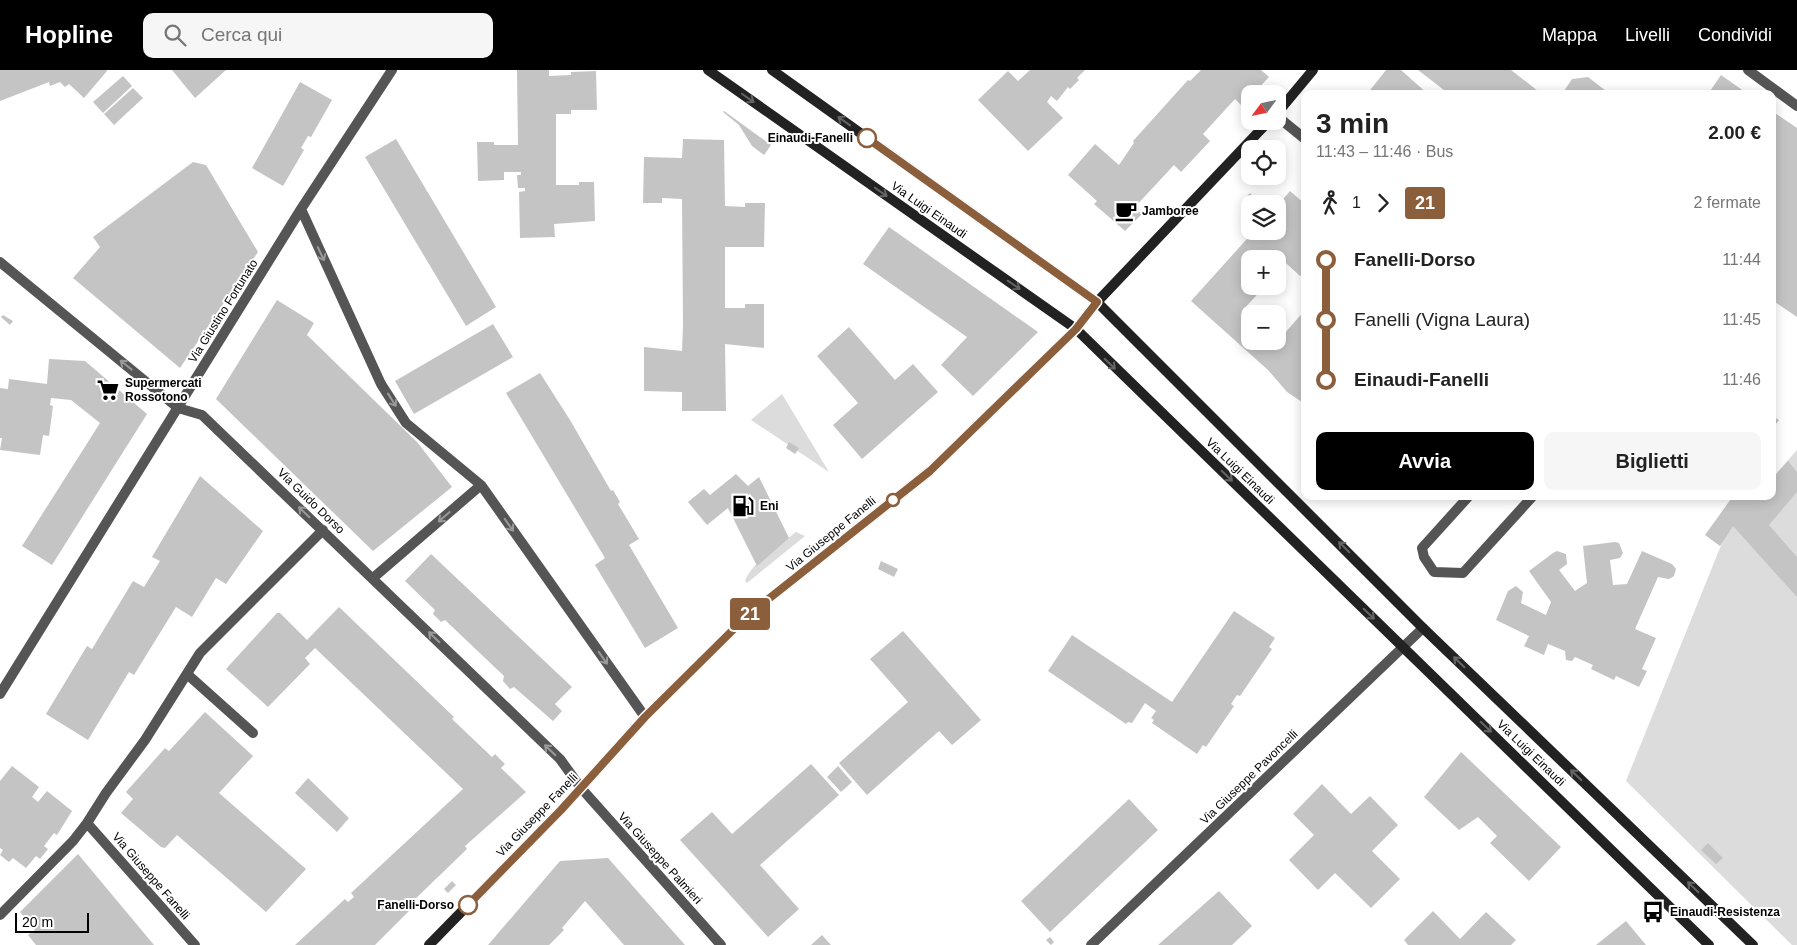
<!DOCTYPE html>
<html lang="it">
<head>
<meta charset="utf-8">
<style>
	body { margin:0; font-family:Arial,sans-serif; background:#f6f6f6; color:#222; height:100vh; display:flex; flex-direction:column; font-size:19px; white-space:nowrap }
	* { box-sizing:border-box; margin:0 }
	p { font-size:16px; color:#767676 }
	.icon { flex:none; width:28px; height:28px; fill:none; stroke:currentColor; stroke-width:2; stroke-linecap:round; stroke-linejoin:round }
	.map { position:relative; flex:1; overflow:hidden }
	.panel { position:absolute; left:1301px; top:20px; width:475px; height:410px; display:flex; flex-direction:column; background:#fff; border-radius:10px; box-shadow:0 2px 12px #0003 }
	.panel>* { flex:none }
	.badge { padding:0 10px; border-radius:4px; font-size:18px; line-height:32px }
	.needle { width:32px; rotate:237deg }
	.controls { position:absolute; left:1241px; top:15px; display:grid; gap:10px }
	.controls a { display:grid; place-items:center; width:45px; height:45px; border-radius:10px; background:#fff; box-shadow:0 2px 12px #0003; font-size:25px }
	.scale { position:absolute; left:15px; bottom:12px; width:74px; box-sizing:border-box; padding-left:5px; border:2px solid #000; border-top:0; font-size:14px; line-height:18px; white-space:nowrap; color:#000; -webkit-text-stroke:4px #fff; paint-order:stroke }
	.map>.badge { position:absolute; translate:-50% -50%; box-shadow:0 0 0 2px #fff }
	.legs { display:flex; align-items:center; gap:8px; height:55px; padding:0 15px; font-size:16px }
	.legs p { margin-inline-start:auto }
	.head { display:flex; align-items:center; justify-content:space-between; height:85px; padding:0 15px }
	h1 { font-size:28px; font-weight:700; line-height:38px }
	.cta { display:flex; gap:10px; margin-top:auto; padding:10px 15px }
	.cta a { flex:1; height:58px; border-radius:10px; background:#000; color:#fff; font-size:20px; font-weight:700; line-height:58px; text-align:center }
	.cta a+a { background:#f6f6f6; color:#222 }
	ul { padding:0 15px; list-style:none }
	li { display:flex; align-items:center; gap:18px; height:60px; font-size:19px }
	li i { display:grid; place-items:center; width:8px; height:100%; margin:0 6px; background:currentColor }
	li i::after { content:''; width:12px; height:12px; margin:-6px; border:4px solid; border-radius:50%; background:#fff }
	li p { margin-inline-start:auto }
	li:first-child i { background:linear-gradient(#0000 50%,currentColor 0) }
	li:last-child i { background:linear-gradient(currentColor 50%,#0000 0) }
	header { display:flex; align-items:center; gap:30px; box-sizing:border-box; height:70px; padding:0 25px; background:#000; color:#fff }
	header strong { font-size:24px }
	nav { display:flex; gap:28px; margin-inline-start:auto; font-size:18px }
	.search { width:350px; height:45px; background:#f6f6f6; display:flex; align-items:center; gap:12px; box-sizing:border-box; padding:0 18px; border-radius:10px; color:#767676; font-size:19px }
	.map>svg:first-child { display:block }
</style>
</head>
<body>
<header>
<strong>Hopline</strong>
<div class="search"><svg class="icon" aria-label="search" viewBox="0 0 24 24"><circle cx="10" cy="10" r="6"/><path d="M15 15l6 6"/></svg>Cerca qui</div>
<nav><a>Mappa</a><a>Livelli</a><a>Condividi</a></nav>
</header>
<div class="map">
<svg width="1797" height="875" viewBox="0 0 1797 875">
	<rect width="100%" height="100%" fill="#fff"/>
	<path fill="#dcdcdc" d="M782 324 829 402 751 350Z
		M1797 380V875H1792L1626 711 1730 453 1772 426 1773 407Z
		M796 462 805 466 747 513 745 511C750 494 782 473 796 462Z"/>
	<path fill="#c4c4c4" d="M0 0H106L107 1 84 28 69 14 65 17 60 12 50 16 49 12 0 31Z
		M172 0H226L195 28Z
		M517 0H549V6L571 5V2L596 1 597 40H571V44H556V115H579V112H594L595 151 554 154 555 167 520 168 519 122 525 121V118H518L517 105H521V102H504V110L478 111 477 72H494V75H518Z
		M1030 0H1085L1077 8 1079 10 1070 19 1068 17 1057 31 1051 26 1047 32 1063 48 1028 81 978 30 1008 1 1018 11Z
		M1201 0H1261L1269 7 1253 24H1250V27L1242 36 1235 29 1203 64 1210 71 1181 102 1174 95 1134 138 1142 144 1125 161 1094 134 1097 131 1068 105 1095 74 1119 95 1134 73 1133 71 1188 10 1190 11Z
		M1386 0H1401L1428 24H1367Z
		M1418 0H1511L1538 21 1536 24H1449Z
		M1721 5 1748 24H1708Z
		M123 6 132 16 103 43 93 32Z
		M1588 7 1610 24H1562L1572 9Z
		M300 12 332 30 311 67 308 66 301 78 304 80 283 116 252 98Z
		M133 18 143 28 114 55 104 44Z
		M724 41 771 75 764 85 752 76 739 55 723 42Z
		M1772 41 1797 58V247L1772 230Z
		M396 69 496 237 466 256 365 87Z
		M683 69 724 70 725 136 745 137V133H765L764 177H725V238H745V234H764V278L725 274 726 341H682V322L644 321V277L682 281 683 255 682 129 662 128V133H643L644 87 682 88Z
		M193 92 206 95 258 182 180 298 73 208 100 177 93 167Z
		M1290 121 1305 134V201L1300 206 1286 193 1278 203V189H1250V216H1265L1243 240 1250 247V271H1278L1305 240V334L1287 322 1268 300 1191 231 1254 161H1278V135Z
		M1250 123 1255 128 1248 136 1242 131Z
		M889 157 1038 262 973 326 941 295 967 267 863 194Z
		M277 230 314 253 307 265 417 372 452 417 373 481 216 329Z
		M3 245 13 251 10 255 1 247Z
		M493 254 513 287 414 344 395 311Z
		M849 257 895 310 913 294 938 322 862 389 833 355 858 333 817 286Z
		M49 289 85 291 147 344 52 495 22 476 100 353 71 330 51 328 50 335 53 336 49 366 43 365 40 385 0 380 2 368H0V318L8 319 9 309 47 314Z
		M540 303 570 350 611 421 613 420 620 432 618 434 639 469 629 475 678 558 645 578 595 495 605 488 506 323Z
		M1772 346 1779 350 1772 359Z
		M789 372 799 378 795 384 786 378Z
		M1788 391 1797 402V422L1769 455 1797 487V527L1733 456 1720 476 1705 465 1733 426H1772V409Z
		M736 404 748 416 759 407 789 468 757 496 728 438 707 455 688 432 704 419 710 425Z
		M200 406 263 461 226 514 216 508 192 547 176 537 134 605 129 602 88 670 46 644 87 576 92 579 133 511 144 517 160 491 152 487Z
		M1615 472 1619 473 1623 483 1620 488 1610 490 1613 515 1627 514 1642 481 1672 494 1676 499 1674 506 1669 509 1658 507 1635 559 1656 568 1642 599 1647 601 1639 617 1616 606 1614 610 1591 599 1593 595 1575 587 1572 591 1566 590 1565 581 1548 574 1544 585 1524 576 1529 566 1496 550 1508 521 1516 516 1523 522 1521 533 1546 545 1551 532 1529 501 1553 483 1557 481 1566 484 1567 494 1559 500 1575 521 1587 513 1583 476Z
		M431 484 572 617 555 634 562 641 553 651 514 617 510 619 503 611 504 606 445 550 441 552 433 544 435 540 405 511Z
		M881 491 898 499 894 507 878 499Z
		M339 537 454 647 452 649 492 687 495 684 505 694 501 698 526 722 465 776 467 779 411 833 414 836 375 875H295L345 829 348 832 354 827 351 823 463 719 315 578 305 588 310 594 268 637 226 599 277 543H280L307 570Z
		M1234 541 1275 568 1269 577 1272 579 1240 626 1237 625 1231 634 1234 636 1206 677 1203 675 1197 684 1152 653 1154 650 1151 648 1156 641 1145 633 1132 653 1128 652 1126 654 1048 601 1072 565 1172 632Z
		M903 561 981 650 952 675 939 661 867 725 839 693 908 632 870 589Z
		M205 642 253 686 219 723 306 799 266 842 177 765 165 778 161 777 121 743 133 729 126 722 165 678 169 681Z
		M1461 682 1561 777 1529 811 1490 773 1497 766 1478 747 1459 760 1424 727Z
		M811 694 839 725 760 795 799 839 768 867 680 770 712 742 732 764Z
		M12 696 39 717 32 727 38 732 47 721 72 741 57 765 54 763 44 776 48 779 40 789 36 786 26 798 13 788 9 792 0 785 3 780 0 778V711Z
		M838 696 852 712 841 722 827 707Z
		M308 708 349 748 337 762 295 723Z
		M1322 714 1351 744 1370 726 1398 755 1372 781 1400 809 1371 838 1335 803 1318 820 1289 790 1314 765 1293 744Z
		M1129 729 1158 760 1050 862 1021 831Z
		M1708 773 1723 788 1716 794 1701 780Z
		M78 784 154 875H36L28 865 35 860 20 842Z
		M608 788 685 875H624L585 831 562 858 564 860 549 875H488L560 791Z
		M452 811 456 815 448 823 444 819Z
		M1219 821 1252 856 1232 875H1158Z
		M1433 841 1460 869 1486 842 1516 870 1511 875H1408L1404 870Z
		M1626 851 1646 875H1596Z
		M822 865 831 875H811Z
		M1050 867 1054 872 1051 875 1046 870Z"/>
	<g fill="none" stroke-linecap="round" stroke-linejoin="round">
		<path stroke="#555" stroke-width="10" d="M1748 0 1797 36
			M1278 47 1305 69
			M301 139 381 314 406 353 481 415 645 647
			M0 192 178 338 202 345 560 689 581 718 721 875
			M1469 426 1422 478 1424 487 1434 502 1463 503 1533 426
			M373 508 481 415
			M187 604 253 663
			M0 624 301 139 392 0
			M87 753 195 875
			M0 845 73 771 87 753 106 723 145 670 200 583 323 460
			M1091 875 1423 558"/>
		<path stroke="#222" stroke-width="10" d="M708 0 1076 259 1709 875
			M772 0 1097 232 1423 558 1753 875
			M1278 42 1313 0
			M429 875 561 740 645 647 747 546 930 401 1076 259 1097 232 1269 51"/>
	</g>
	<defs><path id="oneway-shaft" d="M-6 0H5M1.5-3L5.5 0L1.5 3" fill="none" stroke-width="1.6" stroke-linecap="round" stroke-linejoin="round" transform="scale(1.25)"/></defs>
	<g stroke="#646464">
		<use href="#oneway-shaft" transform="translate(748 28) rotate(35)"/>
		<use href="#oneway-shaft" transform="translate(844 51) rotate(-144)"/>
		<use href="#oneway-shaft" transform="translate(881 122) rotate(35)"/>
		<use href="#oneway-shaft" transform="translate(1014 215) rotate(35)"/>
		<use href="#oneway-shaft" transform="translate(1110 294) rotate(44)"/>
		<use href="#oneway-shaft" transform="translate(1227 406) rotate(44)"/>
		<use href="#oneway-shaft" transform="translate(1344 477) rotate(-135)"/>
		<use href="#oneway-shaft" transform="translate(1369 544) rotate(44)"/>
		<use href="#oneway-shaft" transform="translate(1459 592) rotate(-136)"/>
		<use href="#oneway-shaft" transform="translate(1486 657) rotate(44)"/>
		<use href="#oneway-shaft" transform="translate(1576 705) rotate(-136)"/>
		<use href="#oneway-shaft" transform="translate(1693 817) rotate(-136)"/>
	</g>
	<g stroke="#999">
		<use href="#oneway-shaft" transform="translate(321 184) rotate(65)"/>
		<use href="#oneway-shaft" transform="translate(126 295) rotate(-141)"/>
		<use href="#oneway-shaft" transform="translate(392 330) rotate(58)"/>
		<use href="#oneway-shaft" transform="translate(304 442) rotate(-136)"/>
		<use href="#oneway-shaft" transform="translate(444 447) rotate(139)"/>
		<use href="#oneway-shaft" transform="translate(509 455) rotate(55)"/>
		<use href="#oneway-shaft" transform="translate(434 567) rotate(-136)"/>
		<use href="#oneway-shaft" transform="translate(603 588) rotate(55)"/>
		<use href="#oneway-shaft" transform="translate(550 680) rotate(-136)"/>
	</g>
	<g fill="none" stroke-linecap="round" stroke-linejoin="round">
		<g stroke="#fff" stroke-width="11">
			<path id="line-1" d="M468 835 561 740 645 647 747 546 930 401 1076 259 1097 232 867 68"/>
		</g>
		<use href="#line-1" stroke="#8b5e3c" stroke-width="8"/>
	</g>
	<defs>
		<g id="cafe-bare" transform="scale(1.725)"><path d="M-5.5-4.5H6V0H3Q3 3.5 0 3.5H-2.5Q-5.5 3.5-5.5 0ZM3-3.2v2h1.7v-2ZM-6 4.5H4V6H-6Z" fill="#000" stroke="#fff" stroke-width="2.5" paint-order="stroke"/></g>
		<g id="supermarket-bare" transform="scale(1.725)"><path d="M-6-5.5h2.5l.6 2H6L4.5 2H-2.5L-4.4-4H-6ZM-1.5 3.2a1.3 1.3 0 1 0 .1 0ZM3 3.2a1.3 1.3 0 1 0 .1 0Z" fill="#000" stroke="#fff" stroke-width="2.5" paint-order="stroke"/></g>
		<g id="fuel-bare" transform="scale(1.725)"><path d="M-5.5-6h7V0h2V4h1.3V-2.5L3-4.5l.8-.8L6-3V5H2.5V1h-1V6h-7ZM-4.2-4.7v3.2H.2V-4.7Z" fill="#000" stroke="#fff" stroke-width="2.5" paint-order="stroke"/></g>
		<g id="bus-bare" transform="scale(1.725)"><path d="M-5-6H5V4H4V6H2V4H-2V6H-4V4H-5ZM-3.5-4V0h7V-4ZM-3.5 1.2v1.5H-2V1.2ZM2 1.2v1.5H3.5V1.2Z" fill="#000" stroke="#fff" stroke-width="2.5" paint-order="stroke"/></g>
	</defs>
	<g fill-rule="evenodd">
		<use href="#cafe-bare" x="1126" y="141"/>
		<use href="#supermarket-bare" x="108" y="320"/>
		<use href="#fuel-bare" x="743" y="436"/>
		<use href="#bus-bare" x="1653" y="842"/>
	</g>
	<g fill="#fff" stroke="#8b5e3c" stroke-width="2.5">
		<circle cx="867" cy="68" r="9"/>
		<circle cx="893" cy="430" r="6"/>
		<circle cx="468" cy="835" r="9"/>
	</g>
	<g text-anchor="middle" stroke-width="4" stroke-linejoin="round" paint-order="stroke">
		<g font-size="12" font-weight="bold" fill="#000" stroke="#fff" text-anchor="end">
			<text x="853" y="72">Einaudi-Fanelli</text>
			<text x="454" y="839">Fanelli-Dorso</text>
		</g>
		<g font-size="12" fill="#000" stroke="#fff">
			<text transform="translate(929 140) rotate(35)" y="4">Via Luigi Einaudi</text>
			<text transform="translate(223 241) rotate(-58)" y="4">Via Giustino Fortunato</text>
			<text transform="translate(1240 401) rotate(44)" y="4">Via Luigi Einaudi</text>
			<text transform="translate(311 431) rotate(44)" y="4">Via Guido Dorso</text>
			<text transform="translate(831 464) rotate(-39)" y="4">Via Giuseppe Fanelli</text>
			<text transform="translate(1531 683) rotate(44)" y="4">Via Luigi Einaudi</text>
			<text transform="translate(1249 707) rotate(-44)" y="4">Via Giuseppe Pavoncelli</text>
			<text transform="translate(537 745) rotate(-46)" y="4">Via Giuseppe Fanelli</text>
			<text transform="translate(660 788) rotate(48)" y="4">Via Giuseppe Palmieri</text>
			<text transform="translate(151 806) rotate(49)" y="4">Via Giuseppe Fanelli</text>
		</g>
		<g font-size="12" font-weight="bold" fill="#000" stroke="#fff" text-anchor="start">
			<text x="1142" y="145">Jamboree</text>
			<text x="125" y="317">Supermercati<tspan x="125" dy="14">Rossotono</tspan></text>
			<text x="760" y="440">Eni</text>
			<text x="1670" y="846">Einaudi-Resistenza</text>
		</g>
	</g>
</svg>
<div class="controls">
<a><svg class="needle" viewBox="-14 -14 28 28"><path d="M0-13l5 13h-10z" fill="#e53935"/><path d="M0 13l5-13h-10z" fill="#767676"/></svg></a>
<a><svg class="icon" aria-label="locate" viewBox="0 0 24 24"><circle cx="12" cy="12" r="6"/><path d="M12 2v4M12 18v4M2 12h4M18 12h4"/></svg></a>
<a><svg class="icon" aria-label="layers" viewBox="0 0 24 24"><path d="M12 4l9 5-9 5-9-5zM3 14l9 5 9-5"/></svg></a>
<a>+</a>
<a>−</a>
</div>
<div class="scale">20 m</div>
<b class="badge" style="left:750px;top:544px;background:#8b5e3c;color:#fff">21</b>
<section class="panel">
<div class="head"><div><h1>3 min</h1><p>11:43 – 11:46 · Bus</p></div><b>2.00 €</b></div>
<div class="legs"><svg class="icon" aria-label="walk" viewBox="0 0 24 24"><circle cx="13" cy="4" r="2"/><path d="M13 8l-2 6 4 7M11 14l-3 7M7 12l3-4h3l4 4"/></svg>1<svg class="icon" aria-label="forward" viewBox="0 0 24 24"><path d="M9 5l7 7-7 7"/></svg><b class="badge" style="background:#8b5e3c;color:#fff">21</b><p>2 fermate</p></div>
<ul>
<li><i style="color:#8b5e3c"></i><b>Fanelli-Dorso</b><p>11:44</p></li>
<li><i style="color:#8b5e3c"></i><span>Fanelli (Vigna Laura)</span><p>11:45</p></li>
<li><i style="color:#8b5e3c"></i><b>Einaudi-Fanelli</b><p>11:46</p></li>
</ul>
<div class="cta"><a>Avvia</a><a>Biglietti</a></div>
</section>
</div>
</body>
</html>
